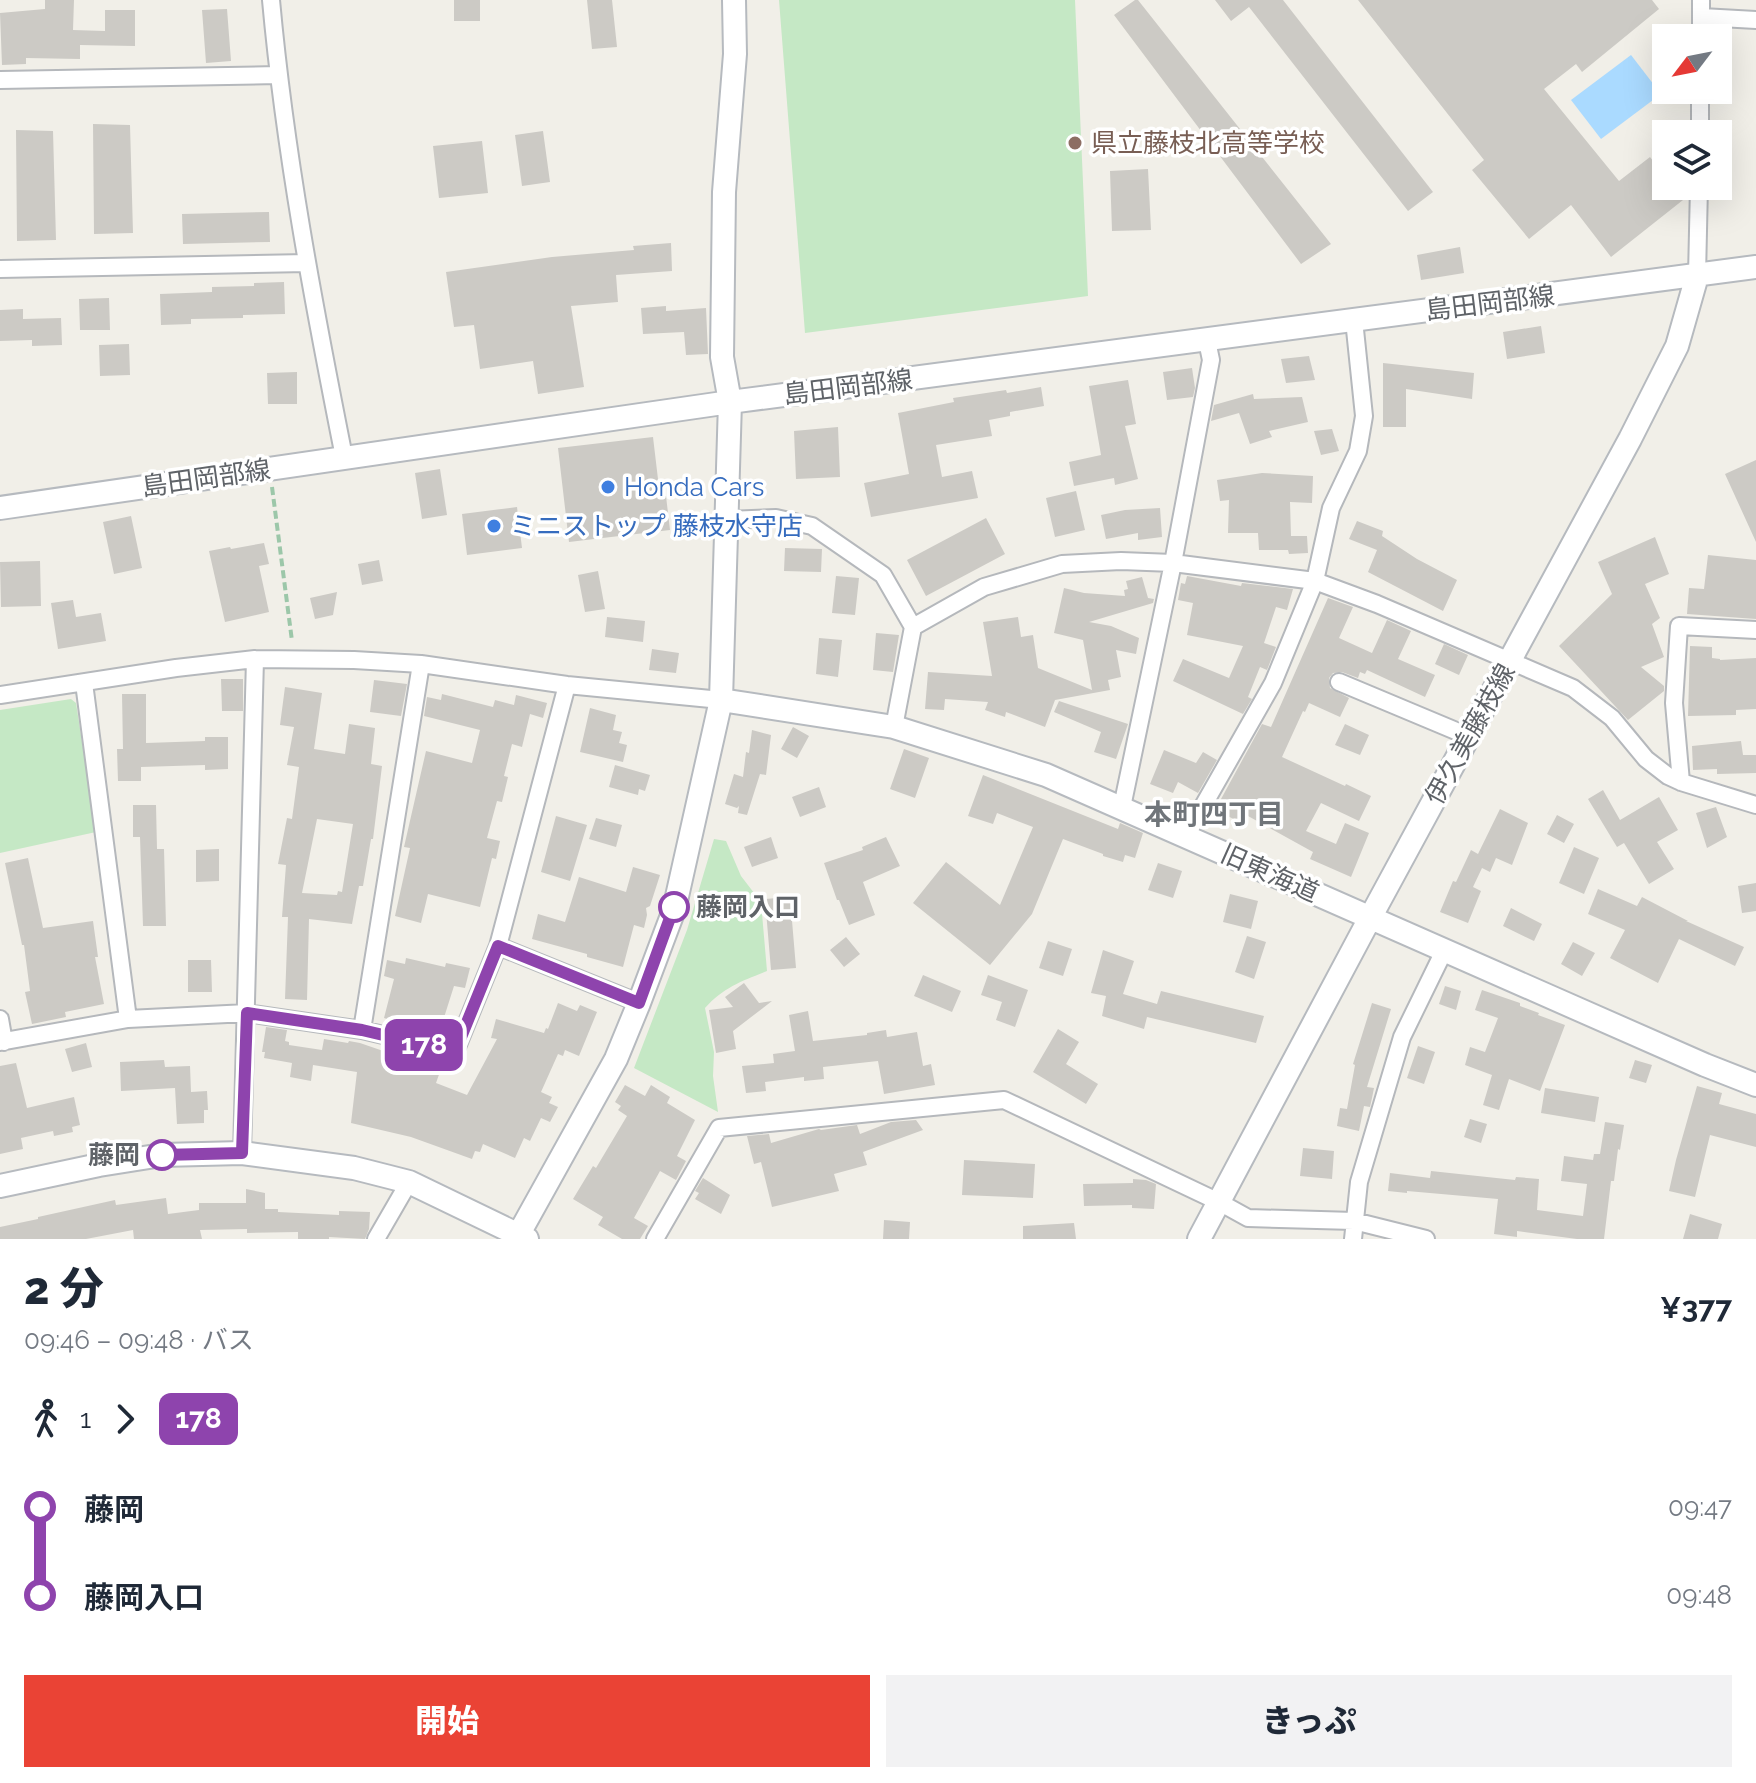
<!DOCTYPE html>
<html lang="ja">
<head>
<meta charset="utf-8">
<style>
	body { margin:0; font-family:Raleway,"Noto Sans JP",sans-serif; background:#f2f2f3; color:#1f2937; height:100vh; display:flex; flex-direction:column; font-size:30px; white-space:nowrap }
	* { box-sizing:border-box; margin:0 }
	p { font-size:26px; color:#747a83 }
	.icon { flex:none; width:44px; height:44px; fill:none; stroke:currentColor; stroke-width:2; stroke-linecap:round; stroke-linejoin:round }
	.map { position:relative; height:1239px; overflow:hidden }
	.side { display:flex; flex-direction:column; background:#fff; flex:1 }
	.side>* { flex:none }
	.badge { padding:0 16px; border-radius:12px; font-size:28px; line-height:52px }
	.needle { width:52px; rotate:238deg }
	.fabs { position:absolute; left:1652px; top:24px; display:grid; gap:16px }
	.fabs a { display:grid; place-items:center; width:80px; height:80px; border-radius:0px; background:#fff; box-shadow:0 8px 32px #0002; font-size:40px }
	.map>.badge { position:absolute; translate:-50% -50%; box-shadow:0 0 0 4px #fff }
	.legs { display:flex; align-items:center; gap:12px; height:88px; padding:0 24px; font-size:26px }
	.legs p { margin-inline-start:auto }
	.head { display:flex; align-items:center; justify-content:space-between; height:136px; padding:0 24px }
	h1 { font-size:44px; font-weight:800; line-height:60px }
	.cta { display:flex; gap:16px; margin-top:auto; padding:16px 24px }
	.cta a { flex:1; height:92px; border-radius:0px; background:#ea4335; color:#fff; font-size:32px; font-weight:800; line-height:92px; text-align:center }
	.cta a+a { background:#f2f2f3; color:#1f2937 }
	ul { padding:0 24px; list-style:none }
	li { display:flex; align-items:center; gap:28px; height:88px; font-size:30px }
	li i { display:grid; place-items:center; width:12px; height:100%; margin:0 10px; background:currentColor }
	li i::after { content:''; width:20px; height:20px; margin:-10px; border:6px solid; border-radius:50%; background:#fff }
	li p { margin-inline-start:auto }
	li:first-child i { background:linear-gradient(#0000 50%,currentColor 0) }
	li:last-child i { background:linear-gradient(currentColor 50%,#0000 0) }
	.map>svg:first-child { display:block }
</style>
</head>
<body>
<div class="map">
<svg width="1756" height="1239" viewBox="0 0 1756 1239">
	<rect width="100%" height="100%" fill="#f1efe8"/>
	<path fill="#c5e8c5" d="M779 0H1075L1088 296 805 333Z
		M71 699 76 703 96 832 0 853V710Z
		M714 839 726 841 741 876 761 902 767 971C742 981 724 987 705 1008L714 1052 713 1076 718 1112 634 1068 687 930Z"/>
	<path fill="#aadaff" d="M1631 55 1661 94 1601 139 1571 100Z"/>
	<path fill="#cccac5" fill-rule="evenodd" d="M45 0H74L73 30 105 31V10H135V46L80 45V59L26 58V64L2 65 0 13 45 9Z
		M454 0H480V21H454Z
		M587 0H612L617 47 592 49Z
		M1135 0H1138L1331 244 1301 264 1114 15Z
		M1215 0H1283L1433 192 1408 211 1249 7 1231 21Z
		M1358 0H1652L1659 9 1582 72 1576 64 1544 89 1619 181 1650 157 1666 178V186H1672L1683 200 1611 257 1571 205 1529 239 1472 170 1484 160Z
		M227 9 231 61 206 63 202 10Z
		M93 124 130 125 133 233 94 234Z
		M16 130 53 131 56 240 17 241Z
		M543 131 550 182 522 186 515 135Z
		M482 141 488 193 439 198 433 146Z
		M1148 169 1151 230 1112 231 1110 171Z
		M269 212 270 242 183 244 182 214Z
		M671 243 672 271 616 275 618 302 571 306 584 387 538 394 533 361 480 369 474 325 454 327 446 272 552 257 634 250 633 246Z
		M1460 247 1464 273 1421 280 1417 255Z
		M284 282 285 314 243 315V318L191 319V324L161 325 160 294 212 292V287L254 286V283Z
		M109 298 110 330H80L79 299Z
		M666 306V311L706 308 708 354 686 355 684 332 643 334 641 308Z
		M23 309V319L61 318 62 345 32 346V340L0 341V310Z
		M1541 326 1545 353 1507 359 1503 332Z
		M129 344 130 375 100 376 99 345Z
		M1309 356 1315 380 1286 383 1281 359Z
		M1383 363 1474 373 1472 399 1406 389V427H1383Z
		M1192 368 1195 388 1193 397 1167 400 1163 372Z
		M297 372V404H268L267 373Z
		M1128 380 1136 424 1125 426 1138 479 1115 485 1114 478 1074 486 1069 462 1101 455 1089 386Z
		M1041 387 1044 406 1010 412V416L989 420 992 436 936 445 942 477 972 471 978 498 871 517 864 483 909 474 898 413 954 402 953 398 1006 390 1007 393Z
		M1253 394 1254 399 1302 397 1308 422 1269 431 1272 437 1250 444 1239 413 1211 421 1214 405Z
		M838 427 840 477 796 479 794 431Z
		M1332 429 1339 451 1321 455 1314 431Z
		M653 437 660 496H666L670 530 569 542 558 448Z
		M1756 460V542L1725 474Z
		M440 469 447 515 422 519 415 473Z
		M1262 473 1313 476 1312 503 1290 502 1291 536H1307L1308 553 1289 554 1288 550H1259L1258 533H1228L1229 500 1220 501 1217 480Z
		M1076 491 1085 530 1055 537 1046 498Z
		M517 507 522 548 467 555 462 514Z
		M1160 508 1162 537 1138 540V533L1106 539 1101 515 1125 510Z
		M131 516 142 568 114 574 103 522Z
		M986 518 1005 554 926 596 907 560Z
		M1357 521 1383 531 1382 536 1417 559 1457 580 1443 611 1368 572 1377 550 1349 539Z
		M1655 537 1669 574 1645 584 1660 618 1652 624 1664 657 1641 667 1664 686V691L1628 720 1559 646 1612 594 1598 562Z
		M264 543 269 564 259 566 269 612 225 622 209 551 230 547 231 549Z
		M785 548 822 549 821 572 784 571Z
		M1708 555 1756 560V619L1687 614 1689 588 1704 589Z
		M379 560 383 581 362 585 358 564Z
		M40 561 41 606 1 607 0 562Z
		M598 571 605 609 585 612 578 575Z
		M836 576 859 578 855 615 832 613Z
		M1187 576 1241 586 1242 583 1293 589 1287 610 1276 607 1264 643 1276 647 1267 670 1260 667 1248 697 1252 699 1243 714 1173 681 1183 659 1229 678 1243 646 1187 635 1193 603 1178 600 1181 583 1185 584Z
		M1142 577 1148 598 1154 599 1153 603 1089 622 1111 626 1139 638 1136 654 1116 650 1121 677 1108 680 1110 690 1055 700 1045 727 1006 712 1005 717 985 710 988 702 945 699 944 710 925 709 928 672 992 676 983 622 1018 617 1021 637 1033 635 1038 668 1092 690 1083 640 1054 633 1064 588 1084 593 1125 596 1124 590 1128 589 1126 581Z
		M337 592 333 615 315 619 310 598Z
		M1328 598 1353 607 1339 638 1372 653 1387 620 1411 631 1398 659 1435 675 1425 697 1367 670 1365 674 1360 672 1358 678 1342 672 1333 673 1329 678 1330 688 1349 698 1340 717 1309 703 1305 712 1303 711 1282 757 1345 786 1346 784 1371 796 1359 821 1321 803 1306 831 1336 844 1345 823 1369 833 1351 877 1310 859 1313 852 1248 816 1244 824 1215 810 1262 724 1271 727Z
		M73 600 76 617 101 613 106 641 58 649 51 603Z
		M607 617 645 621 643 642 605 637Z
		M876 633 899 635 893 672 873 670Z
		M819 638 842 640 838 677 816 674Z
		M1444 644 1468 655 1459 675 1435 664Z
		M1690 646 1712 647V658L1720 659V660L1756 658V709L1736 710V715L1688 716Z
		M652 649 679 653 676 673 649 670Z
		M221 679H243V711H222Z
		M374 680 407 684 401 716 370 712Z
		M285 687 322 693 314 749 345 754 349 724 375 728 371 764 382 766 373 839H371L363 886H359L352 924 309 919 307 1000 285 999 288 917H282L286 865 278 864 287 818 292 819 299 767 287 765 294 727 280 725ZM317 819 353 824 342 892 338 891 337 895 302 893Z
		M122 694H146V743L205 741V737H228V769L205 770V765L141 767V781H118L117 749H123Z
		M442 694 493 707 495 700 514 705 516 695 547 703 543 718 530 714 522 747 512 744 504 776 508 777 502 802 497 801 487 838 500 841 496 859 492 858 480 907 428 894 421 923 395 916 410 848 404 847 426 751 472 763 480 730 424 716 427 697 441 700Z
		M1059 701 1128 724 1116 759 1094 752 1101 732 1054 712Z
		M590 708 616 715 613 730 622 732 619 743 627 745 623 762 580 752Z
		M1345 724 1369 735 1360 755 1335 745Z
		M793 727 809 736 797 758 781 749Z
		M752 730 771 735 766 775 760 774 747 815 738 813 739 806 737 808 725 804 734 774 743 777 746 752 749 753Z
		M1741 741 1743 755H1756V773L1717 774V769L1693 770 1692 746Z
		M904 749 929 758 915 798 890 789Z
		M1164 750 1196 763 1203 752 1217 760 1198 793 1178 782 1173 793 1150 784Z
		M615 765 650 775 645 791 639 789 638 795 609 787Z
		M983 775 1118 829 1120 823 1143 833 1135 858 1125 855 1123 862 1103 856V854L1063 839 1032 914 990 965 913 903 946 862 1000 905 1033 827 997 813 993 824 968 816Z
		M819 787 826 807 800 817 792 797Z
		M1603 790 1620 820 1659 797 1678 830 1657 842 1674 869 1649 884 1624 843 1617 847 1588 799Z
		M133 805H156L157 849H164L166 926H143L140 837H133Z
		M1716 807 1727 837 1707 848 1696 813Z
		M1500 809 1528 823 1512 865 1496 858 1490 872 1482 868 1473 887 1481 891 1468 923 1440 912 1453 881 1456 882 1471 850 1478 854Z
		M1557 815 1574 824 1564 843 1547 834Z
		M556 816 587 825 570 881 541 872Z
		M596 818 622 825 616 847 589 839Z
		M771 837 778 858 752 867 744 847Z
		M886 837 900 866 863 882 875 915 849 925 839 900H837L824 863 863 850 862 847Z
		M1574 847 1599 858 1584 894 1559 883Z
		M219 849V881L196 882V850Z
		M28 858 43 928 93 921 98 957H95L104 1004 65 1012 66 1017 32 1024 25 992 30 991 24 945H22L5 863Z
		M1158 863 1182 871 1173 898 1148 890Z
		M633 867 660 875 650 906 646 908 647 915 644 928 634 925 623 967 587 957V954L532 939 538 914 565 922 579 877 626 892Z
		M1756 883V911L1742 913 1738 886Z
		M1598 889 1637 906 1642 897 1688 921H1686L1744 947 1735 966 1679 939 1658 983 1610 958 1625 930 1588 914Z
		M1230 894 1258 901 1251 929 1223 922Z
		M790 897 796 968 771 970 765 899Z
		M1511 908 1542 924 1534 941 1503 926Z
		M1247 936 1266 942 1254 979 1235 972Z
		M846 937 860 954 844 967 830 950Z
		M1048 941 1072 949 1063 976 1039 968Z
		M1573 942 1595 953 1582 976 1561 964Z
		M1103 950 1134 961 1123 994 1157 1004 1161 991 1264 1016 1256 1043 1147 1017 1144 1029 1102 1016 1106 996 1091 993Z
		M406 958 445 967 446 963 470 968 465 988 454 986 441 1027 428 1023 426 1031 384 1018 394 979 384 976 387 960 405 964Z
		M188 960H211L212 992H188Z
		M923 975 961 991 952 1012 914 996Z
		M988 975 1028 990 1015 1027 996 1020 1002 1002 981 995Z
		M744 983 759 1003 772 1001 733 1031 736 1049 716 1053 709 1010 733 1007 725 997Z
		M1445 986 1461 991 1456 1010 1439 1004Z
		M1482 990 1520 1003V1006L1539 1013 1538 1015 1565 1025 1540 1091 1509 1079 1499 1110 1483 1105 1492 1075 1465 1065 1470 1047 1485 1052 1498 1018 1475 1010Z
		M558 1003 577 1011 580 1005 597 1012 579 1056 565 1050 563 1056 558 1054 541 1092 552 1097 549 1103 558 1107 550 1122 541 1118 530 1141 524 1138 515 1158 483 1144 480 1152 475 1151 472 1159 411 1137 351 1123 357 1072 313 1065 311 1081 290 1077 292 1063 264 1058 265 1052H262L266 1027 287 1030 285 1041 289 1042V1045L322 1050 324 1039 348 1043 349 1041 360 1043 421 1064 423 1059 442 1066 436 1083 467 1095 497 1039 491 1038 496 1019 544 1033 546 1028 548 1029Z
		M1372 1003 1391 1009 1367 1087 1374 1088 1372 1098 1370 1107 1364 1106 1359 1131 1337 1126 1340 1108 1347 1109 1355 1065 1353 1064Z
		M808 1011 813 1041 867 1035V1033L886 1030 887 1037 917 1032 923 1066 931 1064 935 1085 884 1094 878 1061 823 1067 824 1079 804 1081V1077L765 1082 766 1091 746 1093 742 1066 774 1063 773 1054 795 1051 789 1015Z
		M1058 1029 1079 1042 1066 1064 1098 1084 1086 1104 1033 1072Z
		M86 1043 92 1067 72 1072 65 1049Z
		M1418 1046 1435 1052 1424 1084 1407 1078Z
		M164 1060 165 1067 190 1066 191 1092 207 1091 208 1110H204V1123L177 1124 175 1088 121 1091 120 1062Z
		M1635 1060 1652 1065 1646 1083 1629 1078Z
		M16 1063 27 1108 74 1097 80 1125 72 1127 73 1132 54 1136 53 1131 21 1138 23 1149 0 1154V1066Z
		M625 1085 645 1096 651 1085 670 1097 667 1103 695 1120 677 1156 686 1161 676 1180 660 1171 634 1218 648 1226 640 1239H622L598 1225 603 1217 573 1199 593 1166 596 1168 627 1116 618 1110 621 1106 615 1102Z
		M1697 1086 1722 1093 1719 1104 1756 1114V1147L1710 1135 1695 1197 1669 1191 1676 1160Z
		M1545 1088 1599 1097 1595 1122 1541 1113Z
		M1470 1119 1487 1124 1481 1143 1464 1137Z
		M916 1120 923 1130 863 1152 867 1165 834 1174 839 1191 772 1207 761 1162 754 1164 747 1136 769 1134 771 1143 819 1129 821 1130 857 1125 860 1134 891 1122Z
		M1605 1122 1624 1125 1620 1150 1618 1149 1614 1181H1611L1604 1239H1577L1517 1231V1237L1494 1234 1498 1199 1407 1191V1193L1388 1191 1390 1173 1430 1178 1431 1171 1515 1180 1516 1177 1539 1179 1537 1210 1583 1216 1587 1184 1561 1181 1564 1156 1593 1160 1594 1154H1600Z
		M1303 1148 1334 1151 1332 1179 1300 1176Z
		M964 1160 1035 1164 1033 1198 962 1195Z
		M703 1178 730 1195 721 1214 695 1199 699 1193 695 1191Z
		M1133 1179 1146 1180 1156 1184 1154 1209 1132 1208V1205L1084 1206 1083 1184 1133 1183Z
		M246 1189 265 1193V1209H278V1212L339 1215V1211L370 1212 369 1229 365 1239 329 1237V1239H298V1232L247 1233V1229L200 1230 202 1239H134L133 1230 86 1239H0V1227L38 1219V1217L115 1200 116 1205 166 1198 168 1214 199 1210V1203H246Z
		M1690 1214 1722 1224 1718 1239H1683Z
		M884 1220 910 1222 909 1239H883Z
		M1074 1223 1076 1239H1023V1226Z"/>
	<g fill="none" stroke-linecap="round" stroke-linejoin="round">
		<g stroke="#b5b8bc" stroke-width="20">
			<path id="street" d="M271 0C285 154 314 306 344 457
				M1702 17 1756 20
				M1701 38V0
				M0 80 278 75
				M1700 134V90
				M0 269 307 263
				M1697 276 1699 186
				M727 520 776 518 812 526 883 575 913 627 894 727
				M913 627 984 587 1062 564 1121 561 1173 563 1315 581 1377 604 1573 688 1612 718 1646 759 1668 776 1681 782 1756 805
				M1339 682 1468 736
				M84 683 128 1019
				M0 695 176 668 255 659 354 660 421 664 567 685 721 700
				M1681 782 1674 703 1679 626 1756 630
				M1122 807 1173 563 1211 360 1207 341
				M1186 836 1273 683 1315 581 1331 508 1358 451 1364 416 1354 320
				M498 946 567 685
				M0 1019 4 1042
				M362 1030 421 664
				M0 1042 128 1019 247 1013 362 1030 455 1052 498 946 639 1003
				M242 1153 255 659
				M376 1239 409 1182
				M655 1239 719 1128 1004 1100 1219 1202 1248 1218 1354 1221 1426 1239
				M1353 1239 1359 1182 1402 1037 1444 951"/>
		</g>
		<g stroke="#b6babf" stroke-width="26">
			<path id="secondary" d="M0 508 730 402 1756 267
				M721 700 894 727 1046 775 1705 1065 1756 1085
				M0 1186 99 1165 162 1155 242 1153 354 1168 409 1182 527 1239
				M516 1239 616 1059 639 1003 674 910 721 700 730 402 722 357 724 192 735 54 734 0
				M1199 1239 1370 918 1630 439 1677 346 1697 276"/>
		</g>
		<path stroke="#9cc7a9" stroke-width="4" stroke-dasharray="8 4" stroke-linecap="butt" d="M272 487 292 641"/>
		<use href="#street" stroke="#fff" stroke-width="16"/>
		<use href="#secondary" stroke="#fff" stroke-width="22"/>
	</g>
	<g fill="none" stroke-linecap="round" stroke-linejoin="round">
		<g stroke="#fff" stroke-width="18">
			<path id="line-1" d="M162 1155 242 1153 247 1013 362 1030 455 1052 498 946 639 1003 674 907"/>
		</g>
		<use href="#line-1" stroke="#8e44ad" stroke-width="12"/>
	</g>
	<circle fill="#8d6e63" stroke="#fff" stroke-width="3" cx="1075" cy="143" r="8"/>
	<g fill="#3f7fe0" stroke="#fff" stroke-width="3">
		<circle cx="608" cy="487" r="8"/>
		<circle cx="494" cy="526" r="8"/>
	</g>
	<g fill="#fff" stroke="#8e44ad" stroke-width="4">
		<circle cx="674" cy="907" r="14"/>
		<circle cx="162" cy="1155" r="14"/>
	</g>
	<g text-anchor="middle" stroke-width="7" stroke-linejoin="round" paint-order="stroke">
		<g font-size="26" fill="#785e54" stroke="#fff" text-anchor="start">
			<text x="1091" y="152">県立藤枝北高等学校</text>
		</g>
		<g font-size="26" fill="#5f6368" stroke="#fff">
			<text transform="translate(1490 303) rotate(-7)" y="9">島田岡部線</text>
			<text transform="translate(848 387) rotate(-7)" y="9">島田岡部線</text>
			<text transform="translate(206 478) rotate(-8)" y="9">島田岡部線</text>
			<text transform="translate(1470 734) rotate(-61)" y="9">伊久美藤枝線</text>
			<text transform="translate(1270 873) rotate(24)" y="9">旧東海道</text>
		</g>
		<g font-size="26" fill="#366cbe" stroke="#fff" text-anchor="start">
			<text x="624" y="496">Honda Cars</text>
			<text x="510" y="535">ミニストップ 藤枝水守店</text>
		</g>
		<g font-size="26" font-weight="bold" fill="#5f6368" stroke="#fff" text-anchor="start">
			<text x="696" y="916">藤岡入口</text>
			<text x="140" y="1164" text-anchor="end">藤岡</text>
		</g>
		<g font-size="28" font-weight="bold" fill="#70757a" stroke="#fff">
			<text x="1214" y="824">本町四丁目</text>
		</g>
	</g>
</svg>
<div class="fabs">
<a><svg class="needle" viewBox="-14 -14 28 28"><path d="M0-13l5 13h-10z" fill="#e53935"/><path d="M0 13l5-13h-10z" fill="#747a83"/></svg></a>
<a><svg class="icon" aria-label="layers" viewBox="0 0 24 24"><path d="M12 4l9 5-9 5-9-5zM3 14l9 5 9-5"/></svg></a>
</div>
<b class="badge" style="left:424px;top:1045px;background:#8e44ad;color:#fff">178</b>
</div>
<section class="side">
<div class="head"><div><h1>2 分</h1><p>09:46 – 09:48 · バス</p></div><b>¥377</b></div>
<div class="legs"><svg class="icon" aria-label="walk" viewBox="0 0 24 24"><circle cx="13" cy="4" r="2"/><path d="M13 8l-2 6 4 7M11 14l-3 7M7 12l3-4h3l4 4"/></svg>1<svg class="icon" aria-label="forward" viewBox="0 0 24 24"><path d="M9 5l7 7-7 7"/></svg><b class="badge" style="background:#8e44ad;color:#fff">178</b></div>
<ul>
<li><i style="color:#8e44ad"></i><b>藤岡</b><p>09:47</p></li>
<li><i style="color:#8e44ad"></i><b>藤岡入口</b><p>09:48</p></li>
</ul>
<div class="cta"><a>開始</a><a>きっぷ</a></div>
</section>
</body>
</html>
